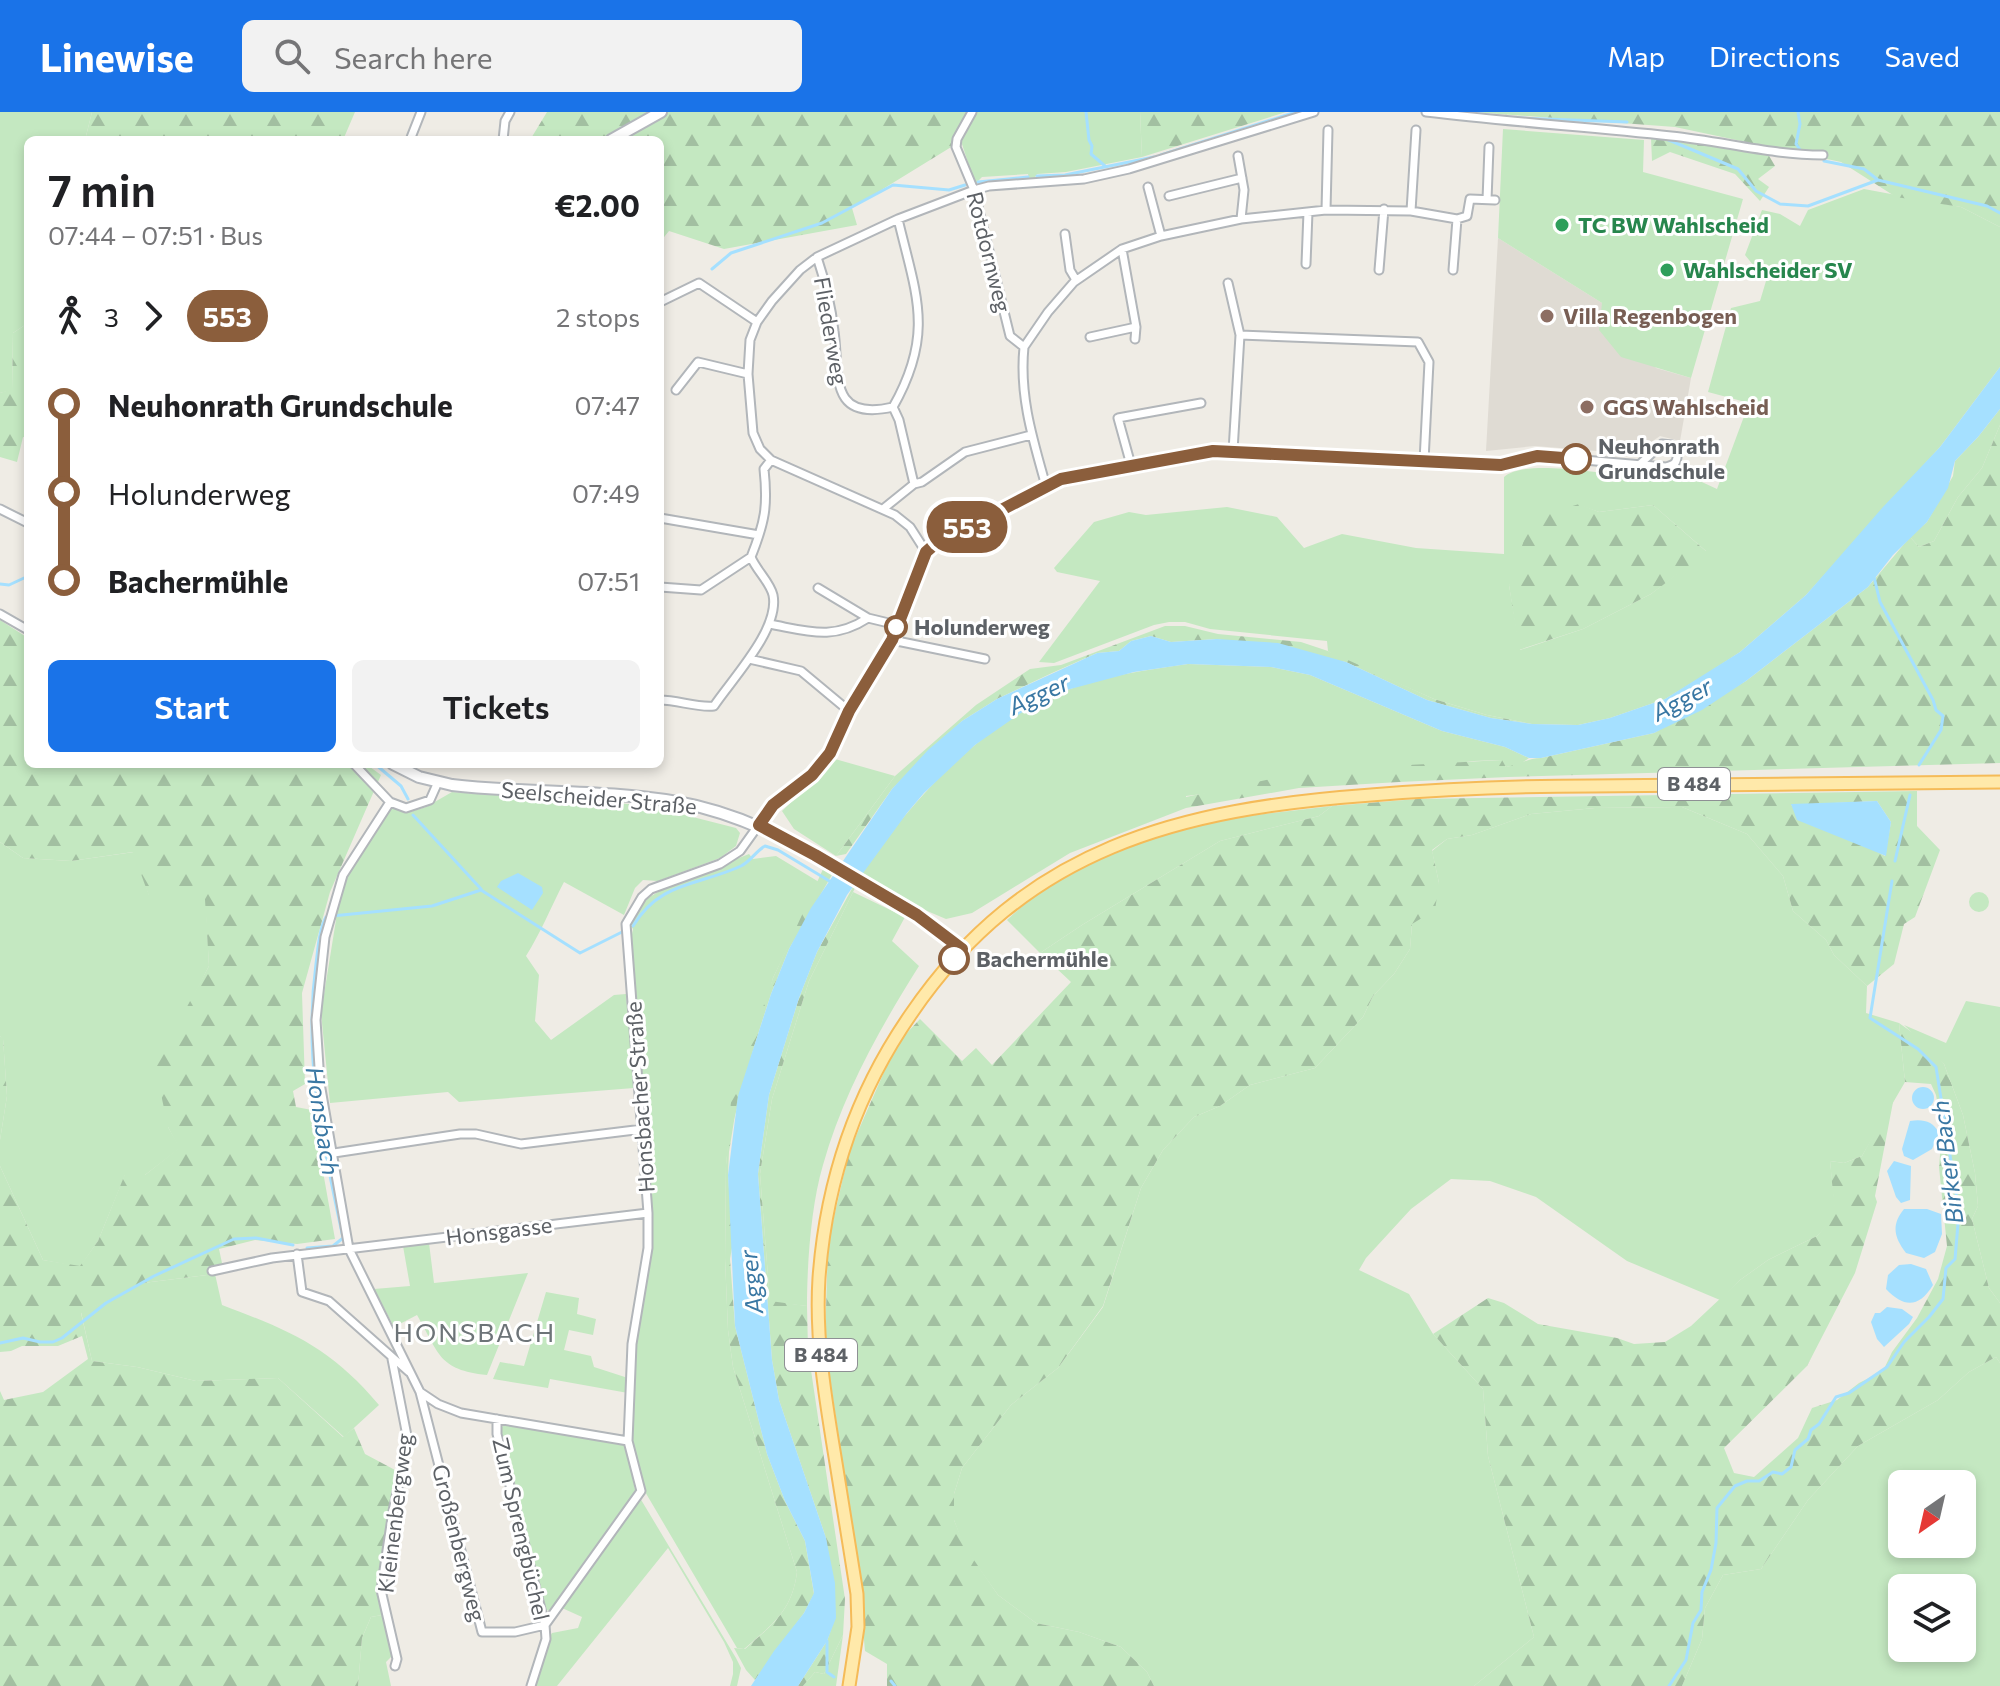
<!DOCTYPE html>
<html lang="en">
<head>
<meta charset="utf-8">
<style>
	body { margin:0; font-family:Commissioner,sans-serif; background:#f2f2f2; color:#202124; height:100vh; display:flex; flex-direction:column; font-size:30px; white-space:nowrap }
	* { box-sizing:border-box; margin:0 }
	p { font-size:26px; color:#757577 }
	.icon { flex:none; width:44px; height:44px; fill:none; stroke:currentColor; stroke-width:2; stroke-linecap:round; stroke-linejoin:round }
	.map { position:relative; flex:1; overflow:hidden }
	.side { position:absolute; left:24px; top:24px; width:640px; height:632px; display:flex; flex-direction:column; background:#fff; border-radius:12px; box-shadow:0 4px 12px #0003 }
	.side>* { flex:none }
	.badge { padding:0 16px; border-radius:26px; font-size:28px; line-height:52px }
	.needle { width:52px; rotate:214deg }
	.buttons { position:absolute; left:1888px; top:1358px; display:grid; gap:16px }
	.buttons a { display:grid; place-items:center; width:88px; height:88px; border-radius:12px; background:#fff; box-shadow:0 4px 12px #0003; font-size:40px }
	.map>.badge { position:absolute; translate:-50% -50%; box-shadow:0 0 0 4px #fff }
	.legs { display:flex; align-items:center; gap:12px; height:88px; padding:0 24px; font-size:26px }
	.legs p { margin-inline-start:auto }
	.overview { display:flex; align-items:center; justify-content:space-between; height:136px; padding:0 24px }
	h1 { font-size:44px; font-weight:600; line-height:60px }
	.cta { display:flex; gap:16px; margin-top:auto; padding:16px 24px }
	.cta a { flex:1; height:92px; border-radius:12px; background:#1a73e8; color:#fff; font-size:32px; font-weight:600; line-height:92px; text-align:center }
	.cta a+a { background:#f2f2f2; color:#202124 }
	ul { padding:0 24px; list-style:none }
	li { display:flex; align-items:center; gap:28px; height:88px; font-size:30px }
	li i { display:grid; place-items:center; width:12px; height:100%; margin:0 10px; background:currentColor }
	li i::after { content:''; width:20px; height:20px; margin:-10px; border:6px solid; border-radius:50%; background:#fff }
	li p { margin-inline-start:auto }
	li:first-child i { background:linear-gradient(#0000 50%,currentColor 0) }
	li:last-child i { background:linear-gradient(currentColor 50%,#0000 0) }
	header { display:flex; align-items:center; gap:48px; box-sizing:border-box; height:112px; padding:0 40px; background:#1a73e8; color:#fff }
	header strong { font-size:38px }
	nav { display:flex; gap:44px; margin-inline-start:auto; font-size:28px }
	.search { width:560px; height:72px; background:#f2f2f2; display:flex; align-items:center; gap:20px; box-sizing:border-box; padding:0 28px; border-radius:12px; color:#757577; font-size:30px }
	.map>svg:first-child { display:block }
</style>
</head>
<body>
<header>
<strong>Linewise</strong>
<div class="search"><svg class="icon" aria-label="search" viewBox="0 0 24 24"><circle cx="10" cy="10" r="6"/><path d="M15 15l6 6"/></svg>Search here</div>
<nav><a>Map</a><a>Directions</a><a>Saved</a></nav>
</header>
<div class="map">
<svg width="2000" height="1574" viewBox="0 0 2000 1574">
	<defs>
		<pattern id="forest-firs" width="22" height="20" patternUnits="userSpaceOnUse" patternTransform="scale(2)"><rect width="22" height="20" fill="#c4e8c1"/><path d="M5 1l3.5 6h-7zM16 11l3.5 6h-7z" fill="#a2bfa1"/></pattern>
	</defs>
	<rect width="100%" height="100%" fill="#efece5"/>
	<path fill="#dfdbd3" d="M1498 126 1602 191 1656 256 1691 266 1680 329 1660 324 1634 342 1535 334 1486 339Z"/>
	<path fill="#c4e8c1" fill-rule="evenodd" d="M0 0H92L85 28H28V211L13 221 12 278 0 281Z
		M978 0H1140L1142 45 1066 60 1037 62 1034 67H1029L1028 62 982 65 975 72 961 29Z
		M1503 17 1644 28 1643 60 1743 87 1691 266 1621 245 1599 218 1602 191 1498 126Z
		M1864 77 1961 95 2000 115V255L1940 335 1806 483 1740 540 1708 561 1665 587 1610 606 1578 613 1532 612 1487 603 1434 587 1336 544 1328 539 1327 529 1210 517 1185 510H1169L1154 513 1054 551 1039 550 1100 469 1057 460 1054 456 1094 410 1129 400 1146 403 1227 395 1277 405 1304 436 1342 422 1416 436 1504 442V365C1523 348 1588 360 1613 362L1616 356 1678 359 1717 377 1749 291 1708 280 1731 196 1760 189 1766 169 1745 143 1762 98 1780 102 1800 114 1808 98ZM1579 393 1599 400 1653 393 1706 439 1651 482 1583 517 1520 538 1509 473Z
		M2000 297V313L1982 356 1958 385 1934 429 1919 435 1910 425 1927 410 1953 364 1955 349 1978 325Z
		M1188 552 1271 555 1310 563 1442 619 1505 635 1529 646 1519 653 1506 655 1501 648 1474 649 1186 684V696L1070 741 972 801 946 807 913 793 861 762C911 689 978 614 1062 580 1102 564 1146 558 1188 552Z
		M835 647 895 664 836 744 794 717 782 699Z
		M452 680 672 695 681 702 736 716 740 721 736 734 720 746 658 769 643 768 635 776 624 803 564 770C551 795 541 820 526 844L539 863 535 909 551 928 614 883 626 882 634 976 459 990 448 980 330 991 321 901 336 808H330L345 764 390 694 410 700 426 695Z
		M1332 694 1319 704 1220 729 1082 813 1040 841 1007 808C1062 755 1141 722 1216 709 1254 702 1293 699 1332 694Z
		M1682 695 1747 722 1783 764 1793 799 1826 828 1834 843 1867 874 1866 901 1899 911 1905 970 1862 1044 1844 1051 1830 1049 1836 1104 1817 1124 1768 1148 1740 1168 1720 1188 1627 1149 1536 1085 1490 1069 1451 1067 1411 1097 1366 1146 1359 1158 1409 1182 1433 1222 1483 1277 1488 1344 1534 1525 1474 1574H1154L1147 1560 1121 1535 1079 1520 1036 1511 998 1483 964 1435 954 1408V1382L962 1356 1011 1293 1058 1256 1103 1195 1141 1076 1163 1038 1194 1005 1220 994 1250 973 1315 956 1363 905 1373 884 1394 862 1410 837 1412 812 1439 771 1432 739 1447 727 1472 723 1531 702 1595 696Z
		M0 730 23 746 71 749 134 740 149 783 205 770 209 854 186 899 168 1015 180 1036 145 1063H125L98 1129 80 1155 43 1148 0 1054V1028L7 984 3 927 0 924Z
		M749 742 753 747 776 744 819 770 773 866 729 1025 726 1053 725 1146 728 1218 733 1255 797 1460C792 1499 773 1512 744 1537L737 1536 644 1378 632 1332 635 1235 652 1124 631 827 633 817 629 812 643 789 668 774Z
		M1969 790a10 10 0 1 1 20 0a10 10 0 1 1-20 0Z
		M853 780 905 805 892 829 919 854C880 916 843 982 823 1053 811 1093 807 1153 807 1194L770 1190 760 1062 772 987 809 869Z
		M1966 889 2000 895V1191L1989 1176 1972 1107 1978 1094 1975 1061 1963 1003 1944 952 1904 913 1946 931Z
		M429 1131 434 1171 528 1161 487 1263C438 1258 439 1241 417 1203L394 1215 374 1177 410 1174 403 1134Z
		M215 1162 222 1193C291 1219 330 1235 379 1293L344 1325 278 1266 196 1269 137 1255 92 1249 81 1200 143 1171Z
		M546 1180 579 1186 577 1202 596 1207 593 1223 569 1218 564 1238 591 1244 594 1255 628 1266V1281L550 1267 548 1276 493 1267 500 1250 524 1254Z
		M1996 1245 2000 1251V1574H1682L1702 1527 1705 1496 1723 1463 1761 1457 1808 1388 1858 1334 1938 1288 1969 1260ZM1902 1372H1962V1432H1902ZM1902 1476H1962V1536H1902Z
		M508 1312 625 1332 636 1382 552 1499 545 1498 500 1322 501 1315Z
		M640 1386 736 1546 741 1556 737 1574H730L733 1562V1550L724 1530 668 1436 557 1574H535L549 1526 552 1521 578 1516 582 1505 562 1496Z
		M382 1503 392 1544 386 1550 391 1574H358L362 1526 371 1505Z
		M843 1523 836 1574H803L815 1560 824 1562Z"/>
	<path fill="url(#forest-firs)" fill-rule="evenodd" d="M92 0H355L343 28H85Z
		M547 0H978V1L961 29 852 96 857 113 724 137 669 119 660 130V28H530Z
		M1140 0H1286L1142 45Z
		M1472 0H2000V115L1961 95 1896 85 1841 50 1675 15Z
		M1651 26H1666L1768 42 1775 54 1758 67 1769 75 1760 89 1735 62 1670 40 1652 49Z
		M28 211V326L23 325 17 350 0 345V281L12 277 13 221Z
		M2000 313V651L1508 665 1399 670 1299 676 1186 696V685L1314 658 1502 648 1506 655C1519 653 1528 646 1541 646L1654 621 1746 569 1868 475 1910 425 1919 435 1934 429 1958 385 1982 356Z
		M1579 392 1599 400 1653 393 1707 440 1651 482 1583 517 1519 538 1509 473 1531 407Z
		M0 508 28 526V652H366L381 663 330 780 302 881 305 972 293 979 296 995 312 998 335 1127 297 1132 255 1128 219 1137 222 1151 215 1162 143 1171 81 1201 92 1249 137 1255 196 1269 278 1266 343 1325 354 1316 365 1342 395 1358 378 1475 382 1503 371 1505 362 1526 358 1574H0V1279L4 1288 43 1280 88 1247 82 1224 58 1234H22L11 1239 0 1240V1054L43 1148 80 1154 98 1129 125 1062 145 1063 179 1036 168 1015 155 954 209 854 204 771 149 784 133 740 71 749 23 746 0 730Z
		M1165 514H1185L1218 522 1301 530 1328 539 1434 587 1487 603 1532 612 1491 606 1427 588 1346 550 1217 527 1171 530 1151 524 1131 529 1119 539 1097 541 1052 561 997 587 962 609 892 677 846 742 836 744 895 664 976 593 1030 557 1061 553Z
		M1917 679V714L1940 738 1915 805 1904 812 1894 852 1867 874 1834 843 1826 828 1793 799 1783 764 1747 722 1682 695 1595 696 1531 702 1472 723 1447 727 1432 738 1439 771 1435 798 1412 812 1410 837 1394 862 1373 884 1363 905 1315 956 1250 973 1220 994 1194 1005 1163 1038 1141 1076 1103 1194 1058 1256 1011 1293 962 1356 954 1382V1408L965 1435 998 1483 1036 1511 1079 1520 1121 1535 1147 1560 1154 1574H887V1552L865 1539 857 1451 825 1231 828 1131 849 1040 888 951 902 926 920 907 962 949 976 936 992 953 1071 870 1040 841 1082 813 1220 729 1319 704 1332 694 1417 687ZM1877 689 1891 710 1885 744 1791 693Z
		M824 755 833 761 789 837 771 882 738 984 729 1040 728 1063 733 1130 730 1147 735 1214 767 1342 785 1389 805 1429 814 1482 804 1501 755 1568 746 1558 734 1536 745 1537C773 1512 792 1499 797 1460L733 1255 728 1218 725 1146 726 1053 731 989 773 866Z
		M854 773 856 774 809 869 772 987 760 1062 770 1189 807 1194 808 1238 845 1487 843 1523 824 1562 815 1560 803 1574H798L827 1529 835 1506 826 1426 779 1288 772 1248 758 1062 769 983 799 886 817 840Z
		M1899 911 1927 931 1944 952 1963 1003 1975 1061 1978 1094 1972 1107 1989 1176 2000 1191V1251L1996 1245 1969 1260 1938 1288 1858 1334 1808 1388 1761 1457 1723 1463 1705 1496 1702 1527 1682 1574H1474L1534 1525 1488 1344 1483 1277 1433 1222 1488 1186 1504 1191 1538 1212 1617 1226 1634 1232 1665 1230 1691 1214 1740 1168 1768 1148 1817 1124 1835 1103 1830 1049 1844 1051 1862 1044 1894 985 1875 1084 1877 1090 1855 1161 1807 1254 1724 1336 1734 1361 1754 1365 1798 1326 1812 1296 1837 1288 1859 1271 1883 1259 1892 1240 1917 1206 1938 1167 1947 1134 1939 1055 1942 1018 1936 983 1931 972 1905 970Z
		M0 924 3 926 7 984 0 1028Z"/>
	<path fill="#a5e0ff" d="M2000 255V297L1978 325 1955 349 1948 376 1927 410 1893 443 1868 475 1746 569 1702 598 1654 621 1541 646H1529L1505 635 1442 619 1310 563 1271 555 1188 552 1134 560 1063 579 1021 601 975 633 924 681 907 701 847 783 817 840 799 886 769 983 758 1062 772 1248 779 1288 826 1426 835 1471 836 1506 827 1529 798 1574H751L774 1539 804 1501 814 1481 805 1429 785 1389 767 1342 735 1214 728 1063 738 984 771 882 789 837 811 796 892 677 928 638 962 609 997 587 1097 541 1119 539 1131 529 1151 524 1171 530 1217 527 1278 531 1346 550 1427 588 1491 606 1532 612 1578 613 1610 606 1665 587 1740 540 1806 483 1883 395 1940 335Z
		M1877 689 1891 710 1886 744 1797 708 1791 692Z
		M518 761 542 775 543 781 532 798 497 775 501 769Z
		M1912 986a11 11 0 1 1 22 0a11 11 0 1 1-22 0Z
		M1910 1009C1923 1007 1933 1009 1939 1021L1932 1037 1913 1048 1904 1044 1902 1037Z
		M1894 1049 1911 1054 1910 1088 1901 1091 1896 1085 1887 1059Z
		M1904 1097H1927L1941 1102 1942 1122 1935 1140 1924 1146 1906 1141C1894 1125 1891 1113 1904 1097Z
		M1911 1152 1926 1157 1933 1173C1919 1196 1904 1196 1886 1177L1888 1163 1899 1153Z
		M1887 1195 1902 1197 1913 1205 1909 1212 1884 1235 1877 1227 1871 1210 1875 1201H1880Z"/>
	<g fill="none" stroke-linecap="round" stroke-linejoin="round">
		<path stroke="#a5e0ff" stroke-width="3" d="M1086 0 1089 28 1092 34 1091 42 1105 54
			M1465 0 1489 3
			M1798 0 1800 12 1796 32 1801 39
			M1520 6 1627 10
			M1664 26 1738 57 1756 79 1780 92 1808 94 1878 68 1987 94 2000 101
			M1161 43 1296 0
			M1824 49 1864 57 1878 68
			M1037 64 1065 63 1154 45
			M978 70 1028 65
			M712 157 731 141 822 111 893 73 949 78 965 73
			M1874 465 1880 490 1933 588 1936 598 1943 604 1941 618 1919 653
			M0 472 9 473 24 466 28 469
			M375 652 401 674 408 687
			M413 703 481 777
			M1895 749 1910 683
			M332 804 432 794 481 778 580 841 622 820
			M633 814C660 769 698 774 741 754 751 749 756 739 765 734L778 738 831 770
			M307 1136 333 1134 343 1126C323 1031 303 950 316 852 318 837 319 818 326 805
			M0 1231 23 1226 40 1230H53L62 1226 106 1191 154 1164 234 1127 256 1126 293 1133
			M823 1527 827 1529V1560L834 1565
			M891 1569 895 1574
			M1669 1574 1686 1548 1693 1511 1701 1498 1702 1480 1711 1458 1716 1431 1717 1396 1735 1374 1747 1369H1759L1773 1360 1782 1362 1791 1355 1795 1338 1808 1327 1811 1318 1819 1312 1836 1285 1849 1281 1887 1255 1904 1230 1929 1205 1943 1187 1946 1156 1955 1147 1959 1100 1936 955 1918 937 1870 906 1892 769"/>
		<g stroke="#b2b6ba" stroke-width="11">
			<path id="street" d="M972 0 957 27 956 35 974 78 1010 224 1024 235C1019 284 1033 328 1046 374
				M1426 0C1508 10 1590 15 1671 24 1722 29 1772 43 1823 43
				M410 28 421 0
				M503 28 505 9 510 0
				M1238 44 1244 78 1241 107
				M1148 75 1161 124
				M1169 84 1242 66
				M1487 88 1489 35
				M1326 98 1328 18
				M1411 99 1416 18
				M1065 122 1070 158 1076 168
				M1122 137 1136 215 1135 227
				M817 145C825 169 831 193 834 219 840 260 827 310 893 295 935 221 916 183 898 107
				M1306 152 1308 100
				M1379 158 1384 97
				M1453 158 1457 107
				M1228 171 1240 223 1233 339
				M660 190 699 171 757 210
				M1240 223 1418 230 1429 250 1424 349
				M1090 225 1136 215
				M1024 235 1048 200 1074 170 1122 137 1161 124 1241 107 1326 98 1411 99 1457 107 1467 104 1470 87 1495 88
				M676 278 698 250 748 262
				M771 348 895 403 910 415 926 440
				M1131 353 1118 306 1201 291
				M914 372 922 370 965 340 1031 323
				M0 397 28 411
				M883 397 914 372 899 308 893 295
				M660 406 759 423
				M660 475 701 478 751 445
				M818 476 868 506
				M0 502 28 518
				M769 512C808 519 833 529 868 506L897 513
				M892 528 985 547
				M749 547 801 559 849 599
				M660 588C678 588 697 596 714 594 732 567 780 517 773 483 770 470 756 458 751 445 765 410 768 394 764 357L771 348 760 337 753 321 748 262 750 228 757 210 772 189 800 158 817 145 898 107 974 78 989 74 1084 67 1129 57 1314 0
				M354 652 390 690 406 696 430 688 438 670
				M390 690 343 763 325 825 316 908 320 971 349 1137 420 1280 438 1292 461 1301 628 1329
				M334 1041 460 1022H476L521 1032 643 1017
				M297 1142 302 1180 329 1189 409 1260
				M212 1159 272 1146 648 1101
				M392 1247 408 1329 393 1399 381 1478 397 1547 395 1554
				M420 1280 482 1520H515L545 1513
				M497 1307V1322L545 1513 546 1527 531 1574
				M545 1513 641 1379 628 1329 632 1232 648 1136V1101L626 812 642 785 651 777 720 752 740 739 773 693 821 653 892 528 926 440 934 433 1061 367 1213 339 1501 353 1537 344 1666 355C1675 353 1678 350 1677 340L1672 333 1662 332 1640 352"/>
		</g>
		<g stroke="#b4b8bd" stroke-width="14">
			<path id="secondary" d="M611 28 661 0
				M393 652 419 665 452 673C527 682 603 677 677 690 746 702 802 735 861 770 896 790 931 811 962 837"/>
		</g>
		<g stroke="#f5bb58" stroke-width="15">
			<path id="primary" d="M849 1574 858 1515 857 1482C850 1439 843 1395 836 1351 826 1290 815 1228 819 1166 826 1070 856 981 911 902 1025 735 1180 697 1371 683 1445 677 1519 674 1592 674 1728 672 1864 672 2000 670"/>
		</g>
		<use href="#street" stroke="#fff" stroke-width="7"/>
		<use href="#secondary" stroke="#fff" stroke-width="10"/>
		<use href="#primary" stroke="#ffe9aa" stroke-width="11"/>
	</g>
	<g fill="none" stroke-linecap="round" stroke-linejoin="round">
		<g stroke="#fff" stroke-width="18">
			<path id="line-1" d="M954 847 962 837 917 803 815 743 759 713 773 693 812 663 830 641 849 599 892 528 926 440 934 433 1061 367 1213 339 1501 353 1537 344 1576 347"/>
		</g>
		<use href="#line-1" stroke="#8b5e3c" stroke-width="12"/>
	</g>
	<g fill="#2e9e5b" stroke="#fff" stroke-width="3">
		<circle cx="1562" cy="113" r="8"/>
		<circle cx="1667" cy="158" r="8"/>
	</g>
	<g fill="#8d6e63" stroke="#fff" stroke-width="3">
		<circle cx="1547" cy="204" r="8"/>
		<circle cx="1587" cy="295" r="8"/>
	</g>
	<g fill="#fff" stroke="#8b5e3c" stroke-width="4">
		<circle cx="1576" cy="347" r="14"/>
		<circle cx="896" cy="515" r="10"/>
		<circle cx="954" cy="847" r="14"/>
	</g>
	<g text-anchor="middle" stroke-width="6" stroke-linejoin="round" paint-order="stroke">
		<g fill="#fff" stroke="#8e9094" stroke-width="2">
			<rect x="1658" y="656" width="72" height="32" rx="6"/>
			<rect x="785" y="1227" width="72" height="32" rx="6"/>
		</g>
		<g font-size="20" font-weight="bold" fill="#5d6166">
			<text x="1694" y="679">B 484</text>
			<text x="821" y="1250">B 484</text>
		</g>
		<g font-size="22" font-weight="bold" fill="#27864d" stroke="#fff" text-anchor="start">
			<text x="1578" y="121">TC BW Wahlscheid</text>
			<text x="1683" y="166">Wahlscheider SV</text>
		</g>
		<g font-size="22" fill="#5d6166" stroke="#fff">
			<text transform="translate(989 140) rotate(76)" y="8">Rotdornweg</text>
			<text transform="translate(831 219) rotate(80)" y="8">Fliederweg</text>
			<text transform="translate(599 686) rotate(5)" y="8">Seelscheider Straße</text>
			<text transform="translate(640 985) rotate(-94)" y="8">Honsbacher Straße</text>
			<text transform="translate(499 1119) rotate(-7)" y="8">Honsgasse</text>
			<text transform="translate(395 1401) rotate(-83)" y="8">Kleinenbergweg</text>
			<text transform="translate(521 1417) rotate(77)" y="8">Zum Sprengbüchel</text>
			<text transform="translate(459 1431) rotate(76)" y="8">Großenbergweg</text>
		</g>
		<g font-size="22" font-weight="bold" fill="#785e54" stroke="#fff" text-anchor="start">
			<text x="1563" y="212">Villa Regenbogen</text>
			<text x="1603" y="303">GGS Wahlscheid</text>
		</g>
		<g font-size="22" font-weight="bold" fill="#5d6166" stroke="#fff" text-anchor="start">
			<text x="1598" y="342">Neuhonrath<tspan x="1598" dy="25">Grundschule</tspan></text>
			<text x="914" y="523">Holunderweg</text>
			<text x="976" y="855">Bachermühle</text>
		</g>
		<g font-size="24" font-style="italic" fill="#3977a3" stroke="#fff">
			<text transform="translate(1039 583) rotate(-25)" y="8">Agger</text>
			<text transform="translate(1682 588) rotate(-28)" y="8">Agger</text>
			<text transform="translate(322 1009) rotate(81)" y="8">Honsbach</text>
			<text transform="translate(1948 1050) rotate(-97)" y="8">Birker Bach</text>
			<text transform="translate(752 1170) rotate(-96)" y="8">Agger</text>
		</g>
		<g font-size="26" letter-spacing="2" fill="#6d7478" stroke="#fff">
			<text x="475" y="1230">HONSBACH</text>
		</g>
	</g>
</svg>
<div class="buttons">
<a><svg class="needle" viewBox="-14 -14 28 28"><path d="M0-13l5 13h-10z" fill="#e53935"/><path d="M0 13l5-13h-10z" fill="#757577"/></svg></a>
<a><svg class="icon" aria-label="layers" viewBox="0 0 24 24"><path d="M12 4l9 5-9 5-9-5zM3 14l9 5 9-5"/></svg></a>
</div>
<b class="badge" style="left:967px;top:415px;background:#8b5e3c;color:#fff">553</b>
<section class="side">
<div class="overview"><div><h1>7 min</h1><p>07:44 – 07:51 · Bus</p></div><b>€2.00</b></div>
<div class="legs"><svg class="icon" aria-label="walk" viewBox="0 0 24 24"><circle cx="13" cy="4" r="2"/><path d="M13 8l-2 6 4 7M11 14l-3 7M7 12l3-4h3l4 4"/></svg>3<svg class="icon" aria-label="forward" viewBox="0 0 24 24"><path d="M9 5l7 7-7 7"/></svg><b class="badge" style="background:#8b5e3c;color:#fff">553</b><p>2 stops</p></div>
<ul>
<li><i style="color:#8b5e3c"></i><b>Neuhonrath Grundschule</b><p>07:47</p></li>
<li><i style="color:#8b5e3c"></i><span>Holunderweg</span><p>07:49</p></li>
<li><i style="color:#8b5e3c"></i><b>Bachermühle</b><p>07:51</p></li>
</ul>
<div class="cta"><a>Start</a><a>Tickets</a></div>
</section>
</div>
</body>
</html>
